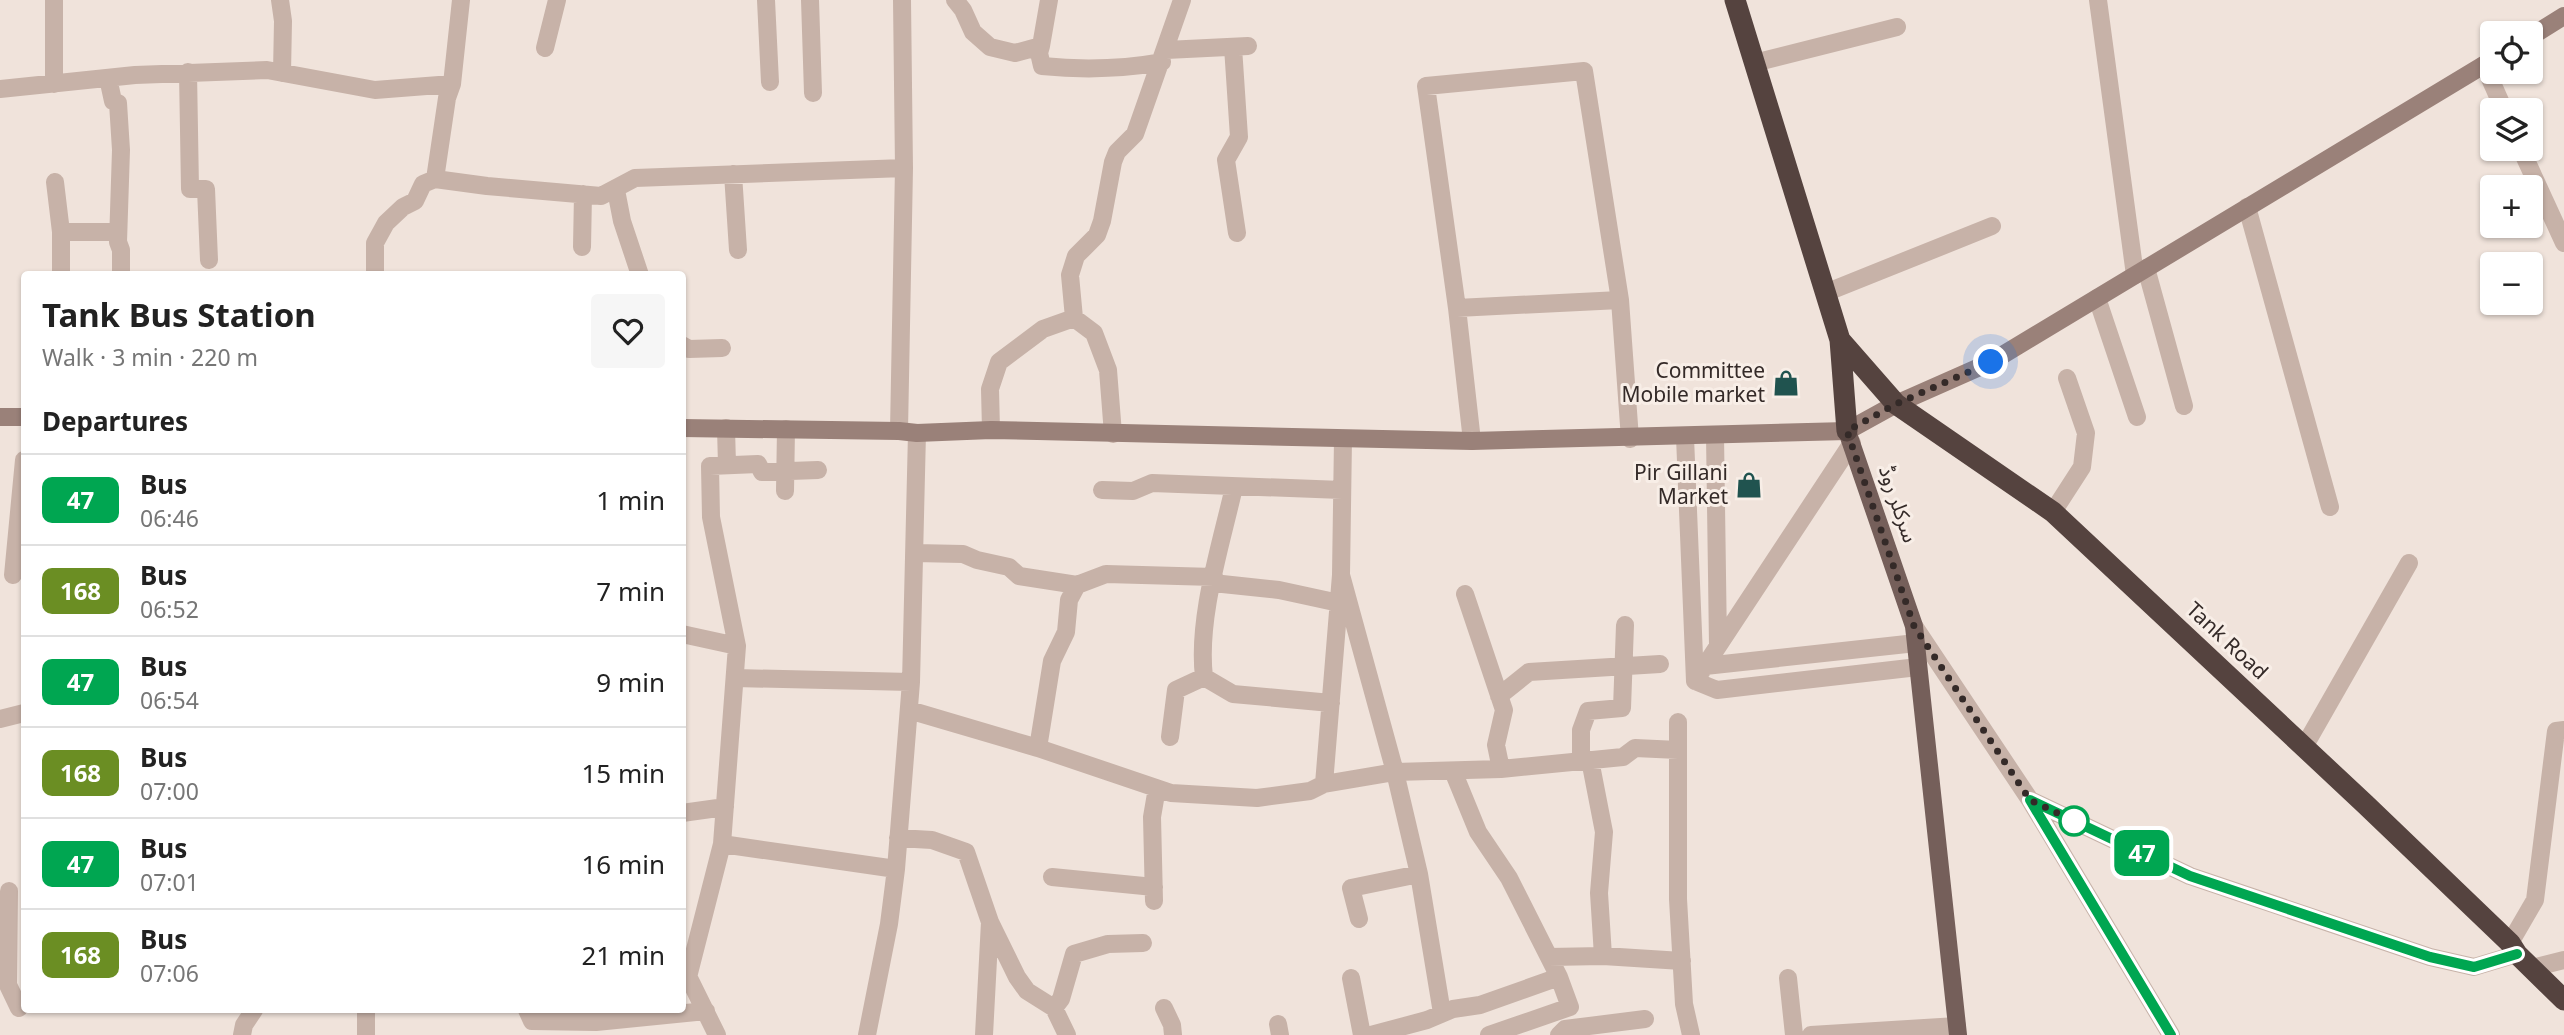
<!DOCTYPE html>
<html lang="en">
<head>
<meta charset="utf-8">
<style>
	body { margin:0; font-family:"Noto Sans","Noto Sans Arabic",sans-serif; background:#f6f6f6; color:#222; height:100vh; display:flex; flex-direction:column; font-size:26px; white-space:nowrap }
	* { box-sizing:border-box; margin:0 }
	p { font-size:23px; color:#767676 }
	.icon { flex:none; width:38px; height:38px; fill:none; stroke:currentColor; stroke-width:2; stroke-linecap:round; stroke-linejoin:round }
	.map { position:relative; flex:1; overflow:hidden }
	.side { position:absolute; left:21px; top:271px; width:665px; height:742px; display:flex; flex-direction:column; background:#fff; border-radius:7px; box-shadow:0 2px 5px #0004 }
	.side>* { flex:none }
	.badge { padding:0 14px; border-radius:10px; font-size:24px; line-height:46px }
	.controls { position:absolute; left:2480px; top:21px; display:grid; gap:14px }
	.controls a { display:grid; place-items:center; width:63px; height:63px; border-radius:7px; background:#fff; box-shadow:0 2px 5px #0004; font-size:35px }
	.you { position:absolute; width:35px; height:35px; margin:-18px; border:5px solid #fff; border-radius:50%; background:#1a73e8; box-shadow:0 0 0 10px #1a73e833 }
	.map>.badge { position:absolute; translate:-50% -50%; box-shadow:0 0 0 4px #fff }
	h2 { padding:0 21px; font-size:26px; line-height:63px }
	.round { display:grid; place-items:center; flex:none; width:74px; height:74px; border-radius:7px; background:#f6f6f6 }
	.overview { display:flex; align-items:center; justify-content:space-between; height:119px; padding:0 21px }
	h1 { font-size:33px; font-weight:700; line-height:52px }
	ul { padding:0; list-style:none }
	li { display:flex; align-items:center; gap:21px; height:91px; padding:0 21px; border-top:2px solid #e0e0e0 }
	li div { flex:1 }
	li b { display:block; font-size:26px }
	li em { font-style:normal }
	li .badge { min-width:77px; font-weight:700; text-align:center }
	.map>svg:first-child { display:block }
</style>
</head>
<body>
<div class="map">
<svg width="2564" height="1035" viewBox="0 0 2564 1035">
	<rect width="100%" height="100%" fill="#f0e3db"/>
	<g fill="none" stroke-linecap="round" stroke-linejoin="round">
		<path stroke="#c7b2a8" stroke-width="18" d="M54 0V84
			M280 0 283 21 282 73
			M766 0 770 82
			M810 0 813 93
			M955 0 963 10 973 32 990 47 1015 53 1041 46 1039 53 1042 66C1082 70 1123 69 1162 62
			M2098 0 2135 275
			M1041 46 1049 0
			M1233 47 1239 137 1226 160 1237 233
			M545 48 557 0
			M1166 50 1248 46
			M1754 63 1897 27
			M2484 65 2504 110
			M188 72 190 189H206L209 260
			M108 78 113 101 118 103 121 150 118 242 121 250V275
			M0 89 135 75 267 70 375 90 452 84
			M2521 149 2564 243
			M733 174 738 250
			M435 179 487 186 601 196 635 178 904 168
			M55 182 61 232V275
			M616 190 622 221 640 275
			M2247 207 2330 507
			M61 232H118
			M582 247 583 194
			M2146 268 2184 406
			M375 275V243L386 223 403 207 415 201 423 184 435 179 447 98 452 84 461 0
			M1825 293 1992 226
			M2097 298 2137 417
			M1457 308 1620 300
			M682 345 689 349 722 348
			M726 428 727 465
			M991 430 990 389 999 362 1043 329 1074 318
			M899 431 904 168 902 0
			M1113 434 1108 370 1094 333 1074 318 1070 275 1076 256 1097 235 1102 221 1113 162 1117 152 1135 134 1182 0
			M1715 435 1718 645
			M1685 437 1695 681
			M1472 441 1457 308 1426 86 1584 71 1620 300 1630 439
			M1102 490 1133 491 1152 483 1342 490
			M785 491 786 429
			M2053 512 2082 467 2086 433 2067 378
			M915 553 963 554 977 560 1009 567 1019 576 1077 585 1106 574 1214 577
			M13 575 24 460
			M1341 575 1395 772 1419 874 1442 1013
			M1213 583 1279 590 1339 603
			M1465 594 1504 710 1496 745 1501 769
			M1914 626 2030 800 2171 1035
			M682 634 737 646
			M1705 666 1916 643
			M1204 677C1197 618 1221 545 1234 487
			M1204 677 1233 694 1331 703
			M735 678 911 682
			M1695 681 1852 443
			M1695 681 1717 690 1918 667
			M1499 696 1529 672 1660 664
			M909 710 1038 748 1171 793 1257 798 1310 791 1324 784 1395 772 1501 769 1623 757 1635 748 1678 750
			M0 719 24 713
			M1678 722V899L1684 1004 1691 1035
			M1170 737 1176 690 1204 677
			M2304 747 2409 563
			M1038 748 1052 661 1066 632 1069 600 1077 585
			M1590 760 1604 832 1599 893 1603 956
			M1581 761V730L1588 711 1622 708 1625 625
			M1453 771 1478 832 1509 878 1559 977 1570 1007 1489 1035
			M1324 784 1341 575 1343 439
			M2030 800 2190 876 2430 957 2474 967 2517 954
			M682 813 725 807
			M898 838 932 840 966 852 990 922 1017 977 1027 991 1054 1008 1067 1035
			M722 844 896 869
			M1052 877 1154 887
			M9 891 8 985 19 1008
			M1154 901 1152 817 1157 788
			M1359 919 1351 888 1419 874
			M2510 943 2535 900 2556 731 2564 730
			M1549 957 1603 956 1682 961
			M682 964 717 1035
			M2532 968 2564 960
			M689 973 722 844 737 646 711 517 710 466 758 464 762 472 818 470
			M1351 978 1362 1035
			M1788 978 1794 1035
			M1054 1008 1061 999 1074 954 1108 944 1143 943
			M1164 1008 1172 1025 1173 1035
			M527 1010 532 1021 596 1022 706 1011
			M1278 1024 1280 1035
			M242 1035 244 1025 254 1010
			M366 1035V1010
			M867 1035 889 924 896 869 911 682 917 433
			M984 1035 990 922
			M1371 1035 1427 1020 1453 1009 1480 1005 1559 977
			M1559 1035 1565 1029 1645 1019
			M1811 1035 1957 1026"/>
		<path stroke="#9a8179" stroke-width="18" d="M2530 37 2564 16
			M0 417H24
			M682 428 899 431 917 433 991 430 1472 441 1847 431 1896 404 1991 362 2492 60"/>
		<path stroke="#755f5a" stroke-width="18" d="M1847 431 1914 626 1958 1035"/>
		<path stroke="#55433f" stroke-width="21" d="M1735 0 1840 340 1847 431
			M1840 340 1896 404 2053 512 2365 804 2510 943 2517 954 2564 1000"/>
	</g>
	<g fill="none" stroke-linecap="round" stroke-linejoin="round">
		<g stroke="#fff" stroke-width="16">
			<path id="line" d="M2171 1035 2030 800 2190 876 2430 957 2474 967 2517 954"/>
		</g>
		<use href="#line" stroke="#00a651" stroke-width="10"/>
		<path stroke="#342a28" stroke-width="7" stroke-dasharray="0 12.6" d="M1991 362 1896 404 1847 431 1914 626 2030 800 2076 822 2074 821"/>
	</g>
	<defs>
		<g id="shop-bare" transform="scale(2.1)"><path d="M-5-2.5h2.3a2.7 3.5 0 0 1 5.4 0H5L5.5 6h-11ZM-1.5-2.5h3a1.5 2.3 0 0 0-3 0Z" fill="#20534f" stroke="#f8eee7" stroke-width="2.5" paint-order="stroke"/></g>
	</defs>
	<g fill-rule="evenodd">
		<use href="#shop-bare" x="1786" y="383"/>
		<use href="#shop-bare" x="1749" y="485"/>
	</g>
	<circle fill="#fff" stroke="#00a651" stroke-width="3.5" cx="2074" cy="821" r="14"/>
	<g text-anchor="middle" stroke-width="6" stroke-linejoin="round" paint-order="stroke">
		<g font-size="21" fill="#342a28" stroke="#f8eee7" text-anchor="end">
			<text x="1765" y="378">Committee<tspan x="1765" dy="24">Mobile market</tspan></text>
			<text x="1728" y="480">Pir Gillani<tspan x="1728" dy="24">Market</tspan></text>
		</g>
		<g font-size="21" fill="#342a28" stroke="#f8eee7">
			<text transform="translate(1898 504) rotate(71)" y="7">سرکلر روڈ</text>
			<text transform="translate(2227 641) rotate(43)" y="7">Tank Road</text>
		</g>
	</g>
</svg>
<div class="controls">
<a><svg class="icon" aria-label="locate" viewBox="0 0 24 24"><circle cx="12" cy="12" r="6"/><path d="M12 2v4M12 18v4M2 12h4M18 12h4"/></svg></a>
<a><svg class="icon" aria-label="layers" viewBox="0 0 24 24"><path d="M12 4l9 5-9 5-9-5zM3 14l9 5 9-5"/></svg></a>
<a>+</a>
<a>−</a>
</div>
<div class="you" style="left:1991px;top:362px"></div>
<b class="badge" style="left:2142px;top:853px;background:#00a651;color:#fff">47</b>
<section class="side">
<div class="overview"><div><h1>Tank Bus Station</h1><p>Walk · 3 min · 220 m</p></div><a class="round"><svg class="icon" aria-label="heart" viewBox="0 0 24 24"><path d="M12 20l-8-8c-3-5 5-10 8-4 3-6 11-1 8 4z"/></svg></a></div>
<h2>Departures</h2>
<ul>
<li><span class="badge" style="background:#00a651;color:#fff">47</span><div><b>Bus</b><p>06:46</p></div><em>1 min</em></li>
<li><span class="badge" style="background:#6b8e23;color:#fff">168</span><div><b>Bus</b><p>06:52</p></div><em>7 min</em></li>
<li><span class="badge" style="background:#00a651;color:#fff">47</span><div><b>Bus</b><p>06:54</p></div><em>9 min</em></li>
<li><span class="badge" style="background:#6b8e23;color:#fff">168</span><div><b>Bus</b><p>07:00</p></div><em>15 min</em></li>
<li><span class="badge" style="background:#00a651;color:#fff">47</span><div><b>Bus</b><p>07:01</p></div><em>16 min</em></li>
<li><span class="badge" style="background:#6b8e23;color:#fff">168</span><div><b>Bus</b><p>07:06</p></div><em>21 min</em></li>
</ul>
</section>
</div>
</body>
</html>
